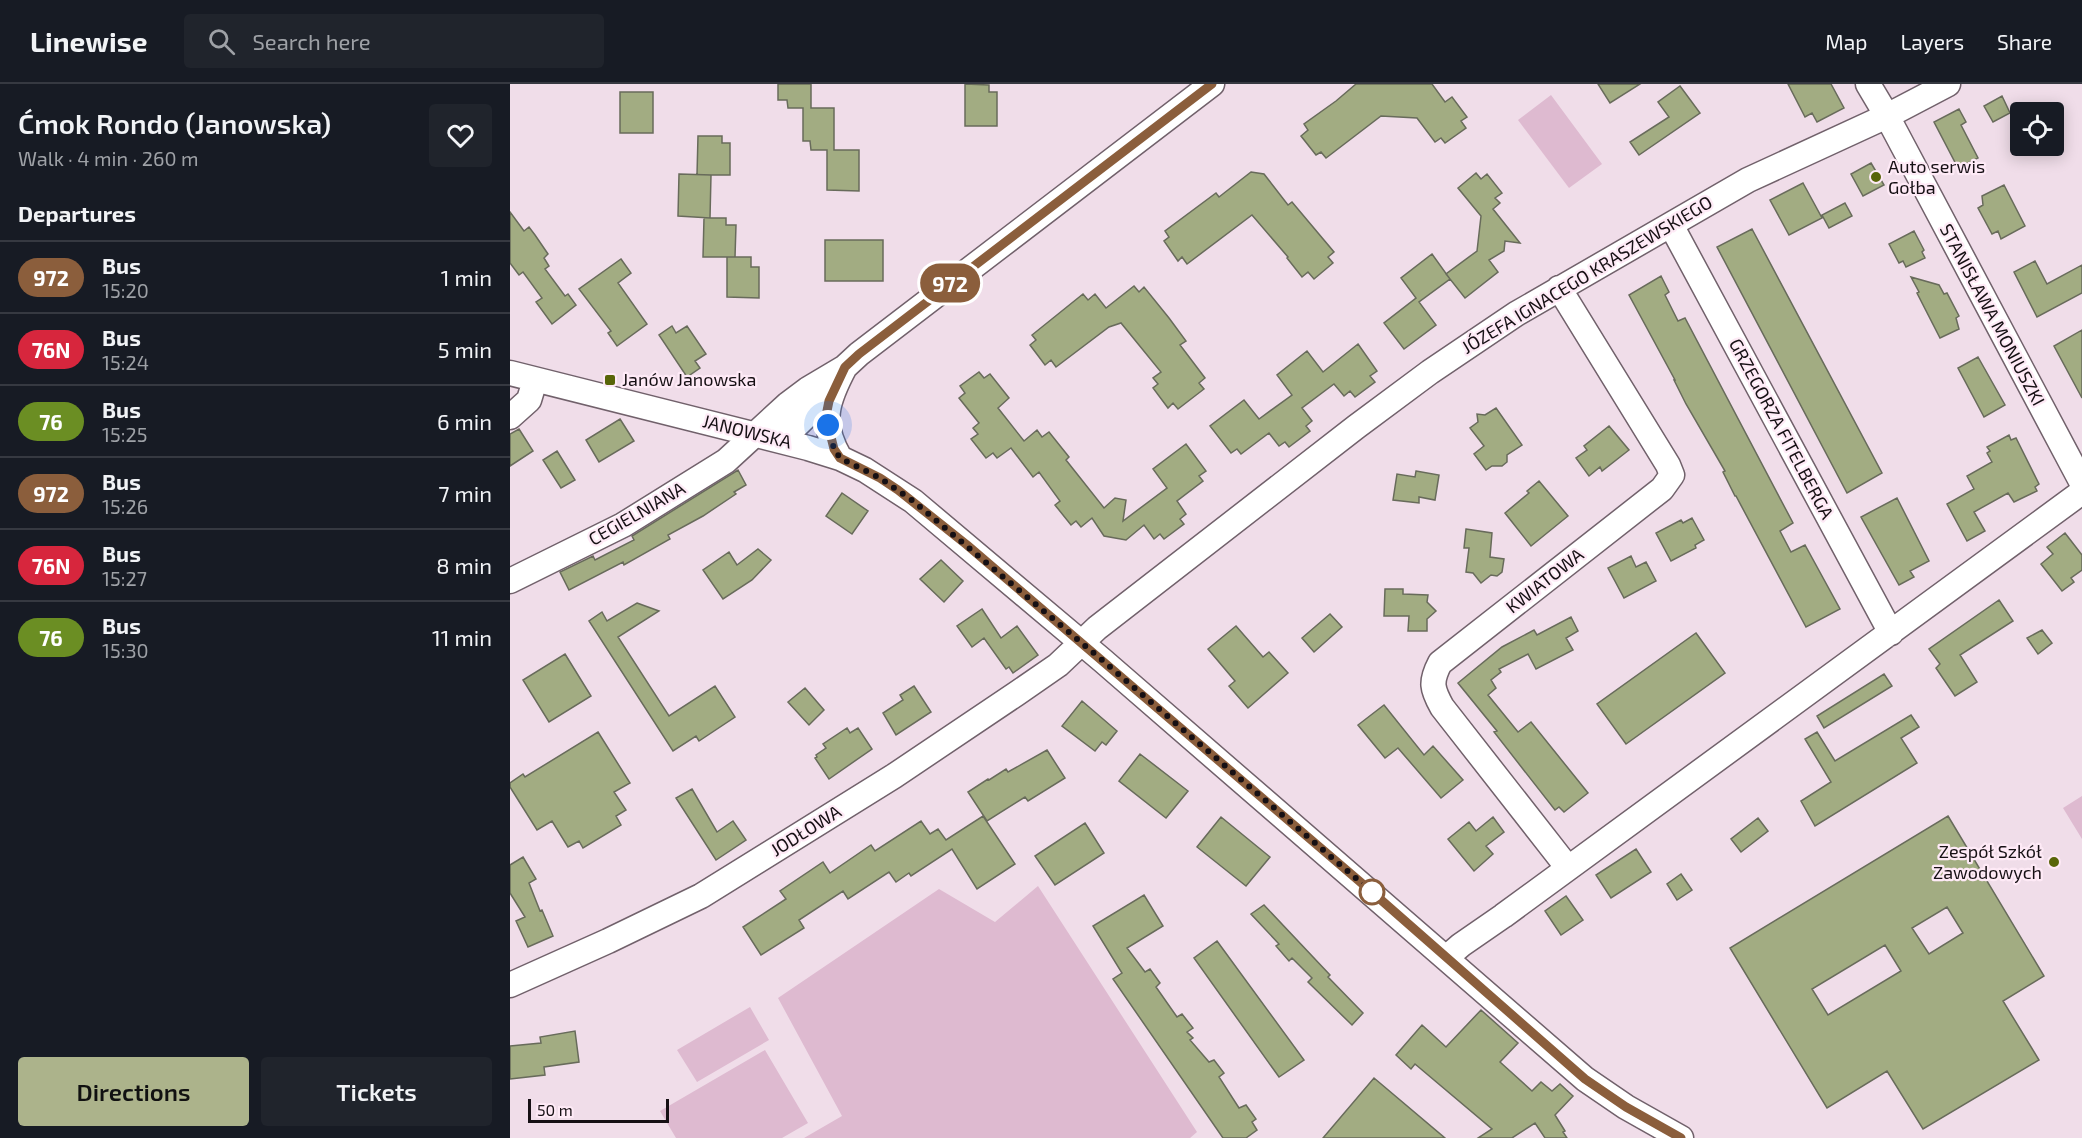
<!DOCTYPE html>
<html lang="en">
<head>
<meta charset="utf-8">
<style>
	body { margin:0; font-family:"Exo 2",sans-serif; background:#20242c; color:#f1f3f6; height:100vh; display:flex; flex-direction:column; font-size:22px; white-space:nowrap }
	* { box-sizing:border-box; margin:0 }
	p { font-size:20px; color:#9ea1a6 }
	.icon { flex:none; width:33px; height:33px; fill:none; stroke:currentColor; stroke-width:2; stroke-linecap:round; stroke-linejoin:round }
	.map { position:relative; flex:1; overflow:hidden }
	.panel { display:flex; flex-direction:column; background:#171b24; width:510px }
	.panel>* { flex:none }
	.badge { padding:0 12px; border-radius:20px; font-size:21px; line-height:39px }
	.controls { position:absolute; left:1500px; top:18px; display:grid; gap:12px }
	.controls a { display:grid; place-items:center; width:54px; height:54px; border-radius:6px; background:#171b24; box-shadow:0 3px 15px #0003; font-size:30px }
	.scale { position:absolute; left:18px; bottom:15px; width:141px; box-sizing:border-box; padding-left:6px; border:3px solid #161014; border-top:0; font-size:16px; line-height:21px; white-space:nowrap; color:#161014; -webkit-text-stroke:4px #feeaf6; paint-order:stroke }
	.you { position:absolute; width:30px; height:30px; margin:-15px; border:4px solid #fff; border-radius:50%; background:#1a73e8; box-shadow:0 0 0 9px #1a73e833 }
	.map>.badge { position:absolute; translate:-50% -50%; box-shadow:0 0 0 3px #fff }
	h2 { padding:0 18px; font-size:22px; line-height:54px }
	.round { display:grid; place-items:center; flex:none; width:63px; height:63px; border-radius:6px; background:#20242c }
	.summary { display:flex; align-items:center; justify-content:space-between; height:102px; padding:0 18px }
	h1 { font-size:28px; font-weight:600; line-height:45px }
	.button { display:flex; gap:12px; margin-top:auto; padding:12px 18px }
	.button a { flex:1; height:69px; border-radius:6px; background:#acb38b; color:#111; font-size:24px; font-weight:600; line-height:69px; text-align:center }
	.button a+a { background:#20242c; color:#f1f3f6 }
	ul { padding:0; list-style:none }
	li { display:flex; align-items:center; gap:18px; height:72px; padding:0 18px; border-top:2px solid #363941 }
	li div { flex:1 }
	li b { display:block; font-size:22px }
	li em { font-style:normal }
	li .badge { min-width:66px; font-weight:700; text-align:center }
	header { display:flex; align-items:center; gap:36px; box-sizing:border-box; height:84px; padding:0 30px; background:#171b24; border-bottom:2px solid #363941 }
	header strong { font-size:28px }
	nav { display:flex; gap:33px; margin-inline-start:auto; font-size:21px }
	.search { width:420px; height:54px; background:#20242c; display:flex; align-items:center; gap:15px; box-sizing:border-box; padding:0 21px; border-radius:6px; color:#9ea1a6; font-size:22px }
	main { display:flex; flex:1; min-height:0 }
	.map>svg:first-child { display:block }
</style>
</head>
<body>
<header>
<strong>Linewise</strong>
<div class="search"><svg class="icon" aria-label="search" viewBox="0 0 24 24"><circle cx="10" cy="10" r="6"/><path d="M15 15l6 6"/></svg>Search here</div>
<nav><a>Map</a><a>Layers</a><a>Share</a></nav>
</header>
<main>
<section class="panel">
<div class="summary"><div><h1>Ćmok Rondo (Janowska)</h1><p>Walk · 4 min · 260 m</p></div><a class="round"><svg class="icon" aria-label="heart" viewBox="0 0 24 24"><path d="M12 20l-8-8c-3-5 5-10 8-4 3-6 11-1 8 4z"/></svg></a></div>
<h2>Departures</h2>
<ul>
<li><span class="badge" style="background:#8b5e3c;color:#fff">972</span><div><b>Bus</b><p>15:20</p></div><em>1 min</em></li>
<li><span class="badge" style="background:#d7263d;color:#fff">76N</span><div><b>Bus</b><p>15:24</p></div><em>5 min</em></li>
<li><span class="badge" style="background:#6b8e23;color:#fff">76</span><div><b>Bus</b><p>15:25</p></div><em>6 min</em></li>
<li><span class="badge" style="background:#8b5e3c;color:#fff">972</span><div><b>Bus</b><p>15:26</p></div><em>7 min</em></li>
<li><span class="badge" style="background:#d7263d;color:#fff">76N</span><div><b>Bus</b><p>15:27</p></div><em>8 min</em></li>
<li><span class="badge" style="background:#6b8e23;color:#fff">76</span><div><b>Bus</b><p>15:30</p></div><em>11 min</em></li>
</ul>
<div class="button"><a>Directions</a><a>Tickets</a></div>
</section>
<div class="map">
<svg width="1572" height="1054" viewBox="0 0 1572 1054">
	<rect width="100%" height="100%" fill="#f0dde9"/>
	<path fill="#debad0" d="M1041 11 1092 80 1059 104 1008 36Z
		M1572 712V755L1553 724Z
		M528 802 687 1048 680 1054H294L332 1032 268 914 429 805 485 838Z
		M240 923 259 956 187 998 167 966Z
		M255 966 298 1039 272 1054H166L150 1027Z"/>
	<path fill="#a2ac82" stroke="#686b5b" stroke-width="1.5" fill-rule="evenodd" d="M268 0H301V24H324V66H349V107L317 106V66H301L300 57H293V24H278L277 16H268Z
		M455 0 479 1V8H487V42H455Z
		M846 0H922L935 18 942 13 957 33 951 37 956 44 935 59 931 54 925 58 907 34 871 32 816 74 811 68 806 71 791 52 798 46 794 40 826 17Z
		M1088 0H1130L1100 19Z
		M1278 0H1321L1334 24 1307 38 1302 29 1295 33Z
		M1170 2 1190 29 1129 71 1120 58 1159 33 1148 18Z
		M110 8H143V49H110Z
		M1492 12 1500 29 1483 38 1474 22Z
		M1449 25 1456 38 1451 41 1468 74 1448 84 1424 38Z
		M188 52H212V59H220V91H187Z
		M1361 79 1374 101 1353 112 1341 90Z
		M741 88 754 90 778 121 782 118 824 168 818 173 823 179 804 195 798 188 792 193 777 174 778 173 742 131 677 180 672 173 668 177 654 157 659 153 655 147 706 109 709 113Z
		M966 89 971 95 977 90 992 109 985 114 990 119 983 125 1010 159 995 157 994 167 979 176 988 188 955 214 936 190 967 167 971 132 948 104Z
		M169 90 201 91 200 134 168 132Z
		M1293 99 1312 134 1279 151 1260 116Z
		M1494 101 1515 142 1491 155 1488 147 1482 150 1468 124 1473 121 1472 112Z
		M1335 119 1342 132 1319 144 1312 131Z
		M0 128 14 147 19 143 25 151 38 170 34 174 39 182 35 185 55 212 58 210 66 221 42 240 26 218 32 214 13 188 9 191 0 179Z
		M194 134H216V141H226L225 173H193Z
		M1242 145 1372 389 1337 409 1207 163Z
		M1404 147 1414 166 1412 168 1415 174 1396 183 1393 177 1389 179 1379 160Z
		M315 156H373V197H315Z
		M922 170 940 195 909 218 926 241 894 265 874 239 906 214 891 194Z
		M217 173H241V183H249V214L217 213Z
		M111 175 121 189 108 199 137 240 107 262 98 249 101 247 69 205Z
		M1525 177 1537 200 1572 181V209L1527 233 1504 188Z
		M1151 192 1159 208 1155 211 1168 237 1175 234 1283 439 1270 447 1281 468 1295 461 1330 525 1296 543 1226 412H1225L1213 388 1215 387 1176 320 1164 296H1165L1119 211Z
		M1401 193 1429 201 1434 210 1437 209 1449 232 1446 234 1449 245 1430 254 1407 209 1409 208Z
		M624 202 629 208 634 203 659 234 676 257 670 261 695 294 689 299 694 305 668 325 663 319 658 324 643 304 648 300 643 294 651 288 611 239 599 243 546 283 541 276 535 281 520 261 526 256 522 251 573 210 578 216 585 210 596 224Z
		M162 242 166 249 177 242 196 270 185 277 190 284 177 293 149 251Z
		M1572 246V314L1544 262Z
		M848 260 867 287 860 292 865 298 845 313 840 307 834 312 824 300 792 324 802 337 796 342 800 347 779 363 775 358 769 362 759 349 731 370 727 365 721 369 700 342 734 316 749 335 782 311 767 291 797 267 813 288Z
		M1468 273 1495 321 1474 333 1448 284Z
		M469 288 474 294 480 290 499 314 488 324 514 357 527 346 532 353 539 348 559 373 556 376 594 424 605 414 616 416 613 437 657 404 643 385 676 360 696 387 689 392 693 397 667 417 676 430 670 435 674 440 654 455 650 450 644 455 634 441 616 456 594 452 582 434 571 443 566 437 561 441 545 421 550 417 529 388 523 393 501 364 487 374 483 369 476 374 461 355 468 350 463 344 469 339 449 314 455 309 450 302Z
		M986 324 1012 361 997 371V378L992 382H982L976 386 964 370 974 362 960 344 968 338 967 330 975 331Z
		M110 335 124 357 89 378 76 356Z
		M1099 342 1119 366 1092 387 1090 383 1079 392 1066 374 1077 366 1074 362Z
		M9 345 23 367 0 382V350Z
		M1499 351 1501 356 1506 354 1529 400 1525 403 1527 407 1504 418 1498 409 1464 428 1475 447 1457 457 1437 420 1464 405 1457 392 1482 378 1477 369 1480 367 1477 363Z
		M47 367 65 396 51 404 33 376Z
		M228 386 236 401 224 408 226 410 193 432 158 451 160 455 114 481 113 478 59 506 50 488 83 472 85 476 124 456 122 452Z
		M906 387 929 391 925 416 909 413V419L883 416 887 390 905 393Z
		M1029 397 1058 432 1021 462 995 429 1019 409 1017 407Z
		M332 409 358 427 342 450 316 432Z
		M1387 414 1419 477 1400 487 1404 493 1389 501 1351 433Z
		M1182 434 1194 456 1185 461 1186 464 1161 477 1146 449 1171 436 1173 439Z
		M956 445 982 449 980 473 994 475 992 488 987 492 981 491 971 499 963 489 956 488 959 464H954Z
		M1555 449 1572 471V486L1561 494 1564 498 1552 507 1531 480 1543 470 1537 463Z
		M248 465 261 476 242 496 213 515 193 486 219 468 227 481Z
		M1121 472 1126 483 1136 478 1146 497 1114 514 1098 484Z
		M431 476 453 497 434 518 410 495Z
		M875 505H893V510L918 511 917 518 926 527 917 535V547H898L899 532H874Z
		M1489 516 1503 537 1450 571 1467 598 1445 612 1426 584 1430 580 1419 565Z
		M127 519 149 527 108 553 159 632 205 602 225 633 189 657 186 652 163 667 79 537 92 528 97 537Z
		M472 525 491 554 507 542 528 571 503 589 499 583 496 585 474 554 462 563 447 542Z
		M820 530 832 543 804 568 792 554Z
		M1061 533 1068 547 1056 554 1063 566 1026 585 1018 570 989 585 991 588 981 596 986 604 978 611 1008 648 1021 638 1078 709 1054 728 1049 723 1045 726 984 648 987 647 948 599 992 563 1024 546 1027 551Z
		M726 542 753 573 759 568 778 589 738 624 719 602 725 597 698 565Z
		M1532 546 1542 559 1528 570 1517 554Z
		M1186 549 1215 589 1116 660 1087 620Z
		M55 570 81 612 39 638 13 596Z
		M1374 590 1382 602 1314 644 1307 632Z
		M404 602 421 628 386 651 373 629 393 616 390 611Z
		M295 604 314 626 299 641 278 618Z
		M572 617 607 647 596 661 592 658 585 667 552 642Z
		M874 621 914 671 923 662 953 696 931 714 888 664 875 674 848 641Z
		M1401 631 1409 643 1391 654 1407 679 1305 742 1291 717 1321 698 1295 655 1307 648 1325 677Z
		M337 644 340 649 348 644 362 665 319 695 305 674 307 673 306 671 316 664 313 660Z
		M88 648 120 699 104 708 116 726 106 732 111 741 73 764 69 757 58 763 42 737 27 746 0 703V699L13 690 15 693Z
		M537 666 555 694 518 717 515 713 477 737 458 708 478 695 479 696 496 685 498 688Z
		M630 670 678 707 656 734 609 697Z
		M182 705 207 748 223 737 236 756 206 776 166 714Z
		M473 732 505 780 467 805 442 765 401 792 399 789 386 798 379 788 338 815 333 807 289 836 294 844 251 871 233 843 276 815 270 807 313 778 320 789 361 761 365 767 411 737 420 750 428 745 436 756Z
		M1438 732 1534 892 1493 917 1529 976 1413 1045 1377 987 1317 1024 1220 864ZM1437 823 1453 849 1419 870 1402 844ZM1375 861 1391 887 1318 931 1302 905Z
		M711 733 760 773 736 802 687 763Z
		M983 733 994 748 976 762 983 770 964 787 938 755 959 738 966 747Z
		M1248 734 1258 747 1231 768 1221 755Z
		M575 739 594 769 545 801 525 772Z
		M1126 765 1141 788 1101 814 1086 791Z
		M13 773 26 795 19 799 30 827 32 826 43 852 18 863 6 837 15 833 0 809V781Z
		M1171 790 1182 806 1167 816 1157 800Z
		M634 811 653 842 617 864 635 888 640 885 650 899 646 903 667 933 672 930 683 944 677 948 683 954 680 956 699 978 704 976 714 989 709 993 729 1024 736 1021 746 1035 742 1038 747 1046 736 1054H713L603 895 612 889 583 842Z
		M1056 812 1073 836 1051 851 1035 827Z
		M754 821 820 891 818 893 853 929 842 941 798 898 802 894 782 874 779 877 766 862 769 860 741 830Z
		M707 857 794 976 769 993 684 874Z
		M971 926 1008 959 990 978 1022 1007 1031 998 1042 1007 1050 1000 1063 1012 1045 1031 1055 1047 1053 1048 1057 1054H1035L1025 1039 1002 1054H968L982 1045 905 980 901 985 886 971 912 941 936 963Z
		M65 947 69 978 34 983 35 991 0 995V962L31 959 30 953Z
		M864 994 935 1054H813Z"/>
	<g fill="none" stroke-linecap="round" stroke-linejoin="round">
		<g stroke="#71616b" stroke-width="27">
			<path id="minor" d="M1358 0 1377 32 1572 399
				M1161 141 1381 549
				M1049 204 1158 381 1162 391 1152 405 930 579C920 598 922 605 932 623L1058 784
				M0 289 298 364 330 374 355 386 403 417 592 576 1075 995 1116 1023 1171 1054
				M0 333 19 316 25 296
				M264 355 285 343 324 305
				M330 374C309 338 317 317 335 283
				M0 497 113 441 216 377 278 320 298 305 335 283 349 270 702 0
				M936 874 951 861 993 832 1572 408
				M0 901 98 857 191 812 384 692 506 610 548 581 587 544 846 343 920 288 1006 230 1238 96 1377 32 1438 0"/>
		</g>
		<use href="#minor" stroke="#fff" stroke-width="24"/>
	</g>
	<g fill="none" stroke-linecap="round" stroke-linejoin="round">
		<g stroke="#fff" stroke-width="14">
			<path id="line" d="M702 0 349 270 335 283 319 317 317 327 318 341 324 365 330 374 370 394 388 406 457 461 862 808 1075 995 1116 1023 1171 1054"/>
		</g>
		<use href="#line" stroke="#8b5e3c" stroke-width="9"/>
		<path stroke="#161014" stroke-width="6" stroke-dasharray="0 10.8" d="M318 341 324 365 330 374 370 394 403 417 592 576 862 808"/>
	</g>
	<g fill="#586508" stroke="#feeaf6" stroke-width="2">
		<circle cx="1366" cy="93" r="6"/>
		<rect x="94" y="290" width="12" height="12" rx="3"/>
		<circle cx="1544" cy="778" r="6"/>
	</g>
	<circle fill="#fff" stroke="#8b5e3c" stroke-width="3" cx="862" cy="808" r="12"/>
	<g text-anchor="middle" stroke-width="4.5" stroke-linejoin="round" paint-order="stroke">
		<g font-size="18" fill="#161014" stroke="#feeaf6" text-anchor="start">
			<text x="1378" y="89">Auto serwis<tspan x="1378" dy="21">Gołba</tspan></text>
			<text x="112" y="302">Janów Janowska</text>
			<text x="1532" y="774" text-anchor="end">Zespół Szkół<tspan x="1532" dy="21">Zawodowych</tspan></text>
		</g>
		<g font-size="18" fill="#161014" stroke="#feeaf6">
			<text transform="translate(1077 191) rotate(-31)" y="6">JÓZEFA IGNACEGO KRASZEWSKIEGO</text>
			<text transform="translate(1482 231) rotate(62)" y="6">STANISŁAWA MONIUSZKI</text>
			<text transform="translate(1271 345) rotate(62)" y="6">GRZEGORZA FITELBERGA</text>
			<text transform="translate(237 348) rotate(14)" y="6">JANOWSKA</text>
			<text transform="translate(127 430) rotate(-30)" y="6">CEGIELNIANA</text>
			<text transform="translate(1035 497) rotate(-38)" y="6">KWIATOWA</text>
			<text transform="translate(296 747) rotate(-32)" y="6">JODŁOWA</text>
		</g>
	</g>
</svg>
<div class="controls">
<a><svg class="icon" aria-label="locate" viewBox="0 0 24 24"><circle cx="12" cy="12" r="6"/><path d="M12 2v4M12 18v4M2 12h4M18 12h4"/></svg></a>
</div>
<div class="scale">50 m</div>
<div class="you" style="left:318px;top:341px"></div>
<b class="badge" style="left:440px;top:199px;background:#8b5e3c;color:#fff">972</b>
</div>
</main>
</body>
</html>
